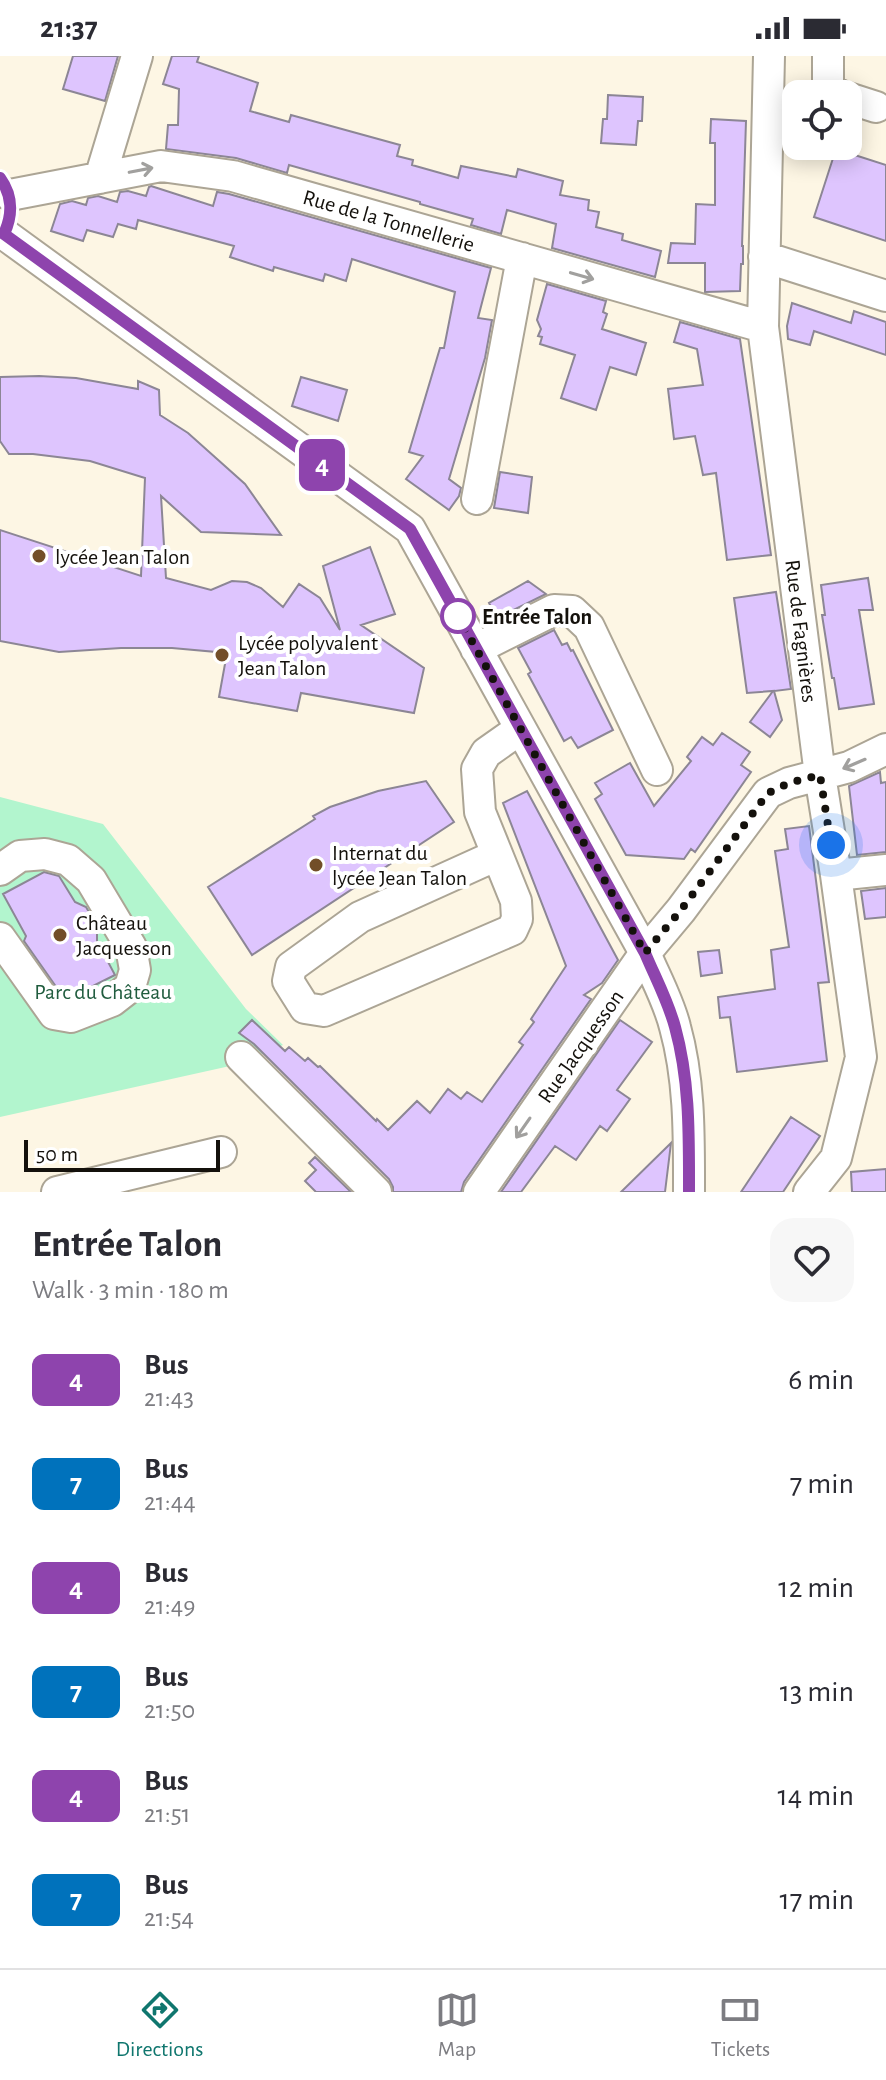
<!DOCTYPE html>
<html lang="en">
<head>
<meta charset="utf-8">
<style>
	body { margin:0; font-family:"Alegreya Sans",sans-serif; background:#f7f7f7; color:#2b2b33; height:100vh; display:flex; flex-direction:column; font-size:30px; white-space:nowrap }
	* { box-sizing:border-box; margin:0 }
	p { font-size:26px; color:#7c7c81 }
	.icon { flex:none; width:44px; height:44px; fill:none; stroke:currentColor; stroke-width:2; stroke-linecap:round; stroke-linejoin:round }
	.map { position:relative; height:1136px; overflow:hidden }
	.panel { display:flex; flex-direction:column; background:#fff; flex:1 }
	.panel>* { flex:none }
	.badge { padding:0 16px; border-radius:12px; font-size:28px; line-height:52px }
	.fabs { position:absolute; left:782px; top:24px; display:grid; gap:16px }
	.fabs a { display:grid; place-items:center; width:80px; height:80px; border-radius:16px; background:#fff; box-shadow:0 4px 20px #0003; font-size:40px }
	.scale { position:absolute; left:24px; bottom:20px; width:196px; box-sizing:border-box; padding-left:8px; border:4px solid #14110c; border-top:0; font-size:22px; line-height:28px; white-space:nowrap; color:#14110c; -webkit-text-stroke:6px #fff; paint-order:stroke }
	.you { position:absolute; width:40px; height:40px; margin:-20px; border:6px solid #fff; border-radius:50%; background:#1a73e8; box-shadow:0 0 0 12px #1a73e833 }
	.map>.badge { position:absolute; translate:-50% -50%; box-shadow:0 0 0 4px #fff }
	.round { display:grid; place-items:center; flex:none; width:84px; height:84px; border-radius:24px; background:#f7f7f7 }
	.summary { display:flex; align-items:center; justify-content:space-between; height:136px; padding:0 32px }
	h1 { font-size:38px; font-weight:700; line-height:60px }
	ul { padding:0; list-style:none }
	li { display:flex; align-items:center; gap:24px; height:104px; padding:0 32px }
	li div { flex:1 }
	li b { display:block; font-size:30px }
	li em { font-style:normal }
	li .badge { min-width:88px; font-weight:700; text-align:center }
	.status { display:flex; justify-content:space-between; align-items:center; height:56px; padding:0 40px; background:#fff; direction:ltr }
	.status svg { height:22px; fill:currentColor }
	.menu { display:flex; justify-content:space-around; align-items:center; height:112px; border-top:2px solid #e1e1e2; background:#fff; font-size:22px; color:#7c7c81 }
	.menu a { display:grid; justify-items:center; gap:4px }
	.menu .selected { color:#0f766e }
	.map>svg:first-child { display:block }
</style>
</head>
<body>
<div class="status"><b>21:37</b><svg viewBox="0 0 49 12"><path d="M0 12V9h3v3zM5 12V6h3v6zM10 12V3h3v9zM15 12V0h3v12zM26 1h20v11H26zM47 4h2v5h-2z"/></svg></div>
<div class="map">
<svg width="886" height="1136" viewBox="0 0 886 1136">
	<rect width="100%" height="100%" fill="#fdf6e4"/>
	<path fill="#b2f5ce" d="M0 741 103 768 246 953 283 989 262 998 252 990 230 1010 0 1061Z"/>
	<path fill="#dec5fe" stroke="#8c8695" stroke-width="2" d="M73 0H118L105 45 63 33Z
		M172 0H199L197 6 258 27 250 55 289 66 291 59 400 89 397 100 413 104 412 109 458 122 461 110 516 121 518 113 563 125 560 139 589 144 588 154 599 156 596 171 623 178 622 184 661 195 655 221 552 192 556 168 507 154 501 178 471 169 473 163 420 148V146L289 109 287 117 236 102 166 93 168 69H178L179 33 163 28Z
		M608 39 643 41 642 65H638L636 89 601 87 603 63H607Z
		M711 63 746 65 742 190H743V208H741L740 235 705 236V207H668L671 187 695 188 696 148 715 149V87H710Z
		M836 93 886 109V185L814 161Z
		M151 130 213 150 217 136 229 138 491 212 478 262 492 264 485 302 449 423 461 432 459 440 449 454 406 423 423 400 409 396 440 292H444L455 236 352 203 346 225 325 218 323 225 274 211 273 215 230 201 234 190 138 164 136 173 118 168 113 181 87 174 83 185 51 175 60 148 72 145 86 149 88 142 98 140 117 146 120 136 128 135 146 140 149 131Z
		M547 228 606 245 603 256 607 258 602 273 646 287 636 319 610 311 596 354 561 342 575 299 540 288 542 281 538 280 541 273 537 264Z
		M792 247 851 267 854 255 886 266V299L814 275 810 289 788 283 787 270Z
		M680 266 740 283 771 499 727 504 716 417 703 419 695 380 674 383 668 333 703 329 697 293 674 286Z
		M39 320 76 322 138 333V325L159 334 160 359 188 377 245 428 281 479 201 476 161 440 166 522 211 534 232 525 247 526 261 532 283 551 299 528 320 542 340 574 323 510 370 491 395 558 361 569 424 612 414 657 301 637 297 655 219 641 227 597 172 592H121L59 596 0 585V474L141 520 145 422 90 405 33 398H9L0 385V321Z
		M301 321 347 334 338 365 292 350Z
		M500 416 532 421 528 457 494 452Z
		M868 522 873 554H859L874 648 839 653 834 622H832L822 559H825L821 529Z
		M528 525 546 538 497 562 489 547Z
		M776 536 791 633 774 635 782 664 770 681 750 666 773 635 747 637 734 542Z
		M554 574 562 589 567 587 571 595 573 594 613 674 578 692 571 681 564 685 528 618 531 616 518 592Z
		M722 677 750 696 741 709 751 716 695 796 691 793 684 803 626 799 595 743 602 738 595 727 630 707 654 750 691 705 687 701 702 681 713 689Z
		M880 716 881 727 886 726V796L857 799 849 730Z
		M426 725 454 766 252 899 208 831 315 763 313 760 330 751 378 735Z
		M527 735 618 904 602 927 584 939 591 943 464 1126 461 1136H393V1131L389 1123 254 988 239 977 252 964 285 995 289 991 305 1005 308 1002 318 1011 320 1010 376 1065 377 1063 388 1074 417 1045 430 1057 448 1033 461 1043 467 1036 482 1046 523 989 519 986 534 966 531 963 566 910 503 747Z
		M809 770 829 926 818 927 827 1005 737 1016 730 961 720 962 718 941 775 933 771 894 789 891 775 795 788 793 785 773Z
		M44 816 59 820 75 846 86 851 97 870V885L115 919 69 942H64L24 885 26 880 3 838Z
		M886 832V861L865 863 861 835Z
		M719 894 722 917 701 920 698 896Z
		M620 964 652 986 617 1034 630 1043 607 1075 600 1070 576 1104 555 1090 521 1136H501Z
		M791 1061 820 1080 797 1115 783 1136H741Z
		M671 1087 665 1136H621Z
		M315 1101 351 1136H316L305 1125 316 1114 309 1107Z
		M886 1113V1136H852L851 1116Z"/>
	<g fill="none" stroke-linecap="round" stroke-linejoin="round">
		<g stroke="#aca595" stroke-width="34">
			<path id="minor" d="M769 0 763 271 820 719 836 819 861 1001 836 1102 809 1136
				M828 0V34L838 38
				M848 42 876 51
				M100 122 137 0
				M10 139 161 110 233 120 763 271
				M4 178 410 473 645 897C655 921 669 946 675 971 690 1025 689 1081 689 1136
				M764 201 886 240
				M477 443 522 202
				M476 593 554 554 572 555 589 571 657 714
				M497 799 360 861 291 911 288 925 305 952 324 955 512 874 517 863 516 845 480 756 477 713 486 697 520 673
				M0 814 20 800 45 798 68 804 91 824 131 891 135 914 130 931 112 945 71 961 54 958 0 882
				M836 819 886 814
				M241 1001 376 1136
				M57 1136 221 1096
				M479 1136 645 897 681 854 768 737 789 727 849 711 886 693"/>
		</g>
		<use href="#minor" stroke="#fff" stroke-width="30"/>
	</g>
	<defs><path id="oneway-shaft" d="M-6 0H5M1.5-3L5.5 0L1.5 3" fill="none" stroke-width="1.6" stroke-linecap="round" stroke-linejoin="round" transform="scale(2)"/></defs>
	<g stroke="#a1a09e">
		<use href="#oneway-shaft" transform="translate(141 114) rotate(-11)"/>
		<use href="#oneway-shaft" transform="translate(582 220) rotate(16)"/>
		<use href="#oneway-shaft" transform="translate(854 708) rotate(157)"/>
		<use href="#oneway-shaft" transform="translate(523 1072) rotate(125)"/>
	</g>
	<g fill="none" stroke-linecap="round" stroke-linejoin="round">
		<g stroke="#fff" stroke-width="18">
			<path id="line" d="M0 122C13 140 13 158 4 178L410 473 645 897C655 921 668 945 675 971 690 1025 689 1080 689 1136"/>
		</g>
		<use href="#line" stroke="#8e44ad" stroke-width="12"/>
		<path stroke="#14110c" stroke-width="8" stroke-dasharray="0 14.4" d="M458 560 645 897 681 854 768 737 789 727 820 719 831 789"/>
	</g>
	<g fill="#724e28" stroke="#fff" stroke-width="3">
		<circle cx="39" cy="500" r="8"/>
		<circle cx="222" cy="599" r="8"/>
		<circle cx="316" cy="809" r="8"/>
		<circle cx="60" cy="879" r="8"/>
	</g>
	<circle fill="#fff" stroke="#8e44ad" stroke-width="4" cx="458" cy="560" r="16"/>
	<g text-anchor="middle" stroke-width="8" stroke-linejoin="round" paint-order="stroke">
		<g font-size="22" fill="#14110c" stroke="#fff">
			<text transform="translate(389 164) rotate(16)" y="8">Rue de la Tonnellerie</text>
			<text transform="translate(802 575) rotate(83)" y="8">Rue de Fagnières</text>
			<text transform="translate(580 990) rotate(-55)" y="8">Rue Jacquesson</text>
		</g>
		<g font-size="22" fill="#14110c" stroke="#fff" text-anchor="start">
			<text x="55" y="508">lycée Jean Talon</text>
			<text x="238" y="594">Lycée polyvalent<tspan x="238" dy="25">Jean Talon</tspan></text>
			<text x="332" y="804">Internat du<tspan x="332" dy="25">lycée Jean Talon</tspan></text>
			<text x="76" y="874">Château<tspan x="76" dy="25">Jacquesson</tspan></text>
		</g>
		<g font-size="22" font-weight="bold" fill="#14110c" stroke="#fff" text-anchor="start">
			<text x="482" y="568">Entrée Talon</text>
		</g>
		<g font-size="22" fill="#205c3e" stroke="#fff">
			<text x="103" y="943">Parc du Château</text>
		</g>
	</g>
</svg>
<div class="fabs">
<a><svg class="icon" aria-label="locate" viewBox="0 0 24 24"><circle cx="12" cy="12" r="6"/><path d="M12 2v4M12 18v4M2 12h4M18 12h4"/></svg></a>
</div>
<div class="scale">50 m</div>
<div class="you" style="left:831px;top:789px"></div>
<b class="badge" style="left:322px;top:409px;background:#8e44ad;color:#fff">4</b>
</div>
<section class="panel">
<div class="summary"><div><h1>Entrée Talon</h1><p>Walk · 3 min · 180 m</p></div><a class="round"><svg class="icon" aria-label="heart" viewBox="0 0 24 24"><path d="M12 20l-8-8c-3-5 5-10 8-4 3-6 11-1 8 4z"/></svg></a></div>
<ul>
<li><span class="badge" style="background:#8e44ad;color:#fff">4</span><div><b>Bus</b><p>21:43</p></div><em>6 min</em></li>
<li><span class="badge" style="background:#0072bc;color:#fff">7</span><div><b>Bus</b><p>21:44</p></div><em>7 min</em></li>
<li><span class="badge" style="background:#8e44ad;color:#fff">4</span><div><b>Bus</b><p>21:49</p></div><em>12 min</em></li>
<li><span class="badge" style="background:#0072bc;color:#fff">7</span><div><b>Bus</b><p>21:50</p></div><em>13 min</em></li>
<li><span class="badge" style="background:#8e44ad;color:#fff">4</span><div><b>Bus</b><p>21:51</p></div><em>14 min</em></li>
<li><span class="badge" style="background:#0072bc;color:#fff">7</span><div><b>Bus</b><p>21:54</p></div><em>17 min</em></li>
</ul>
</section>
<nav class="menu">
<a class="selected"><svg class="icon" aria-label="directions" viewBox="0 0 24 24"><path d="M12 3l9 9-9 9-9-9zM9 14v-3h6M13 9l2 2-2 2"/></svg>Directions</a>
<a><svg class="icon" aria-label="map" viewBox="0 0 24 24"><path d="M3 6l6-2 6 2 6-2v14l-6 2-6-2-6 2zM9 4v14M15 6v14"/></svg>Map</a>
<a><svg class="icon" aria-label="tickets" viewBox="0 0 24 24"><path d="M3 7h18v10H3zM15 7v10"/></svg>Tickets</a>
</nav>
</body>
</html>
